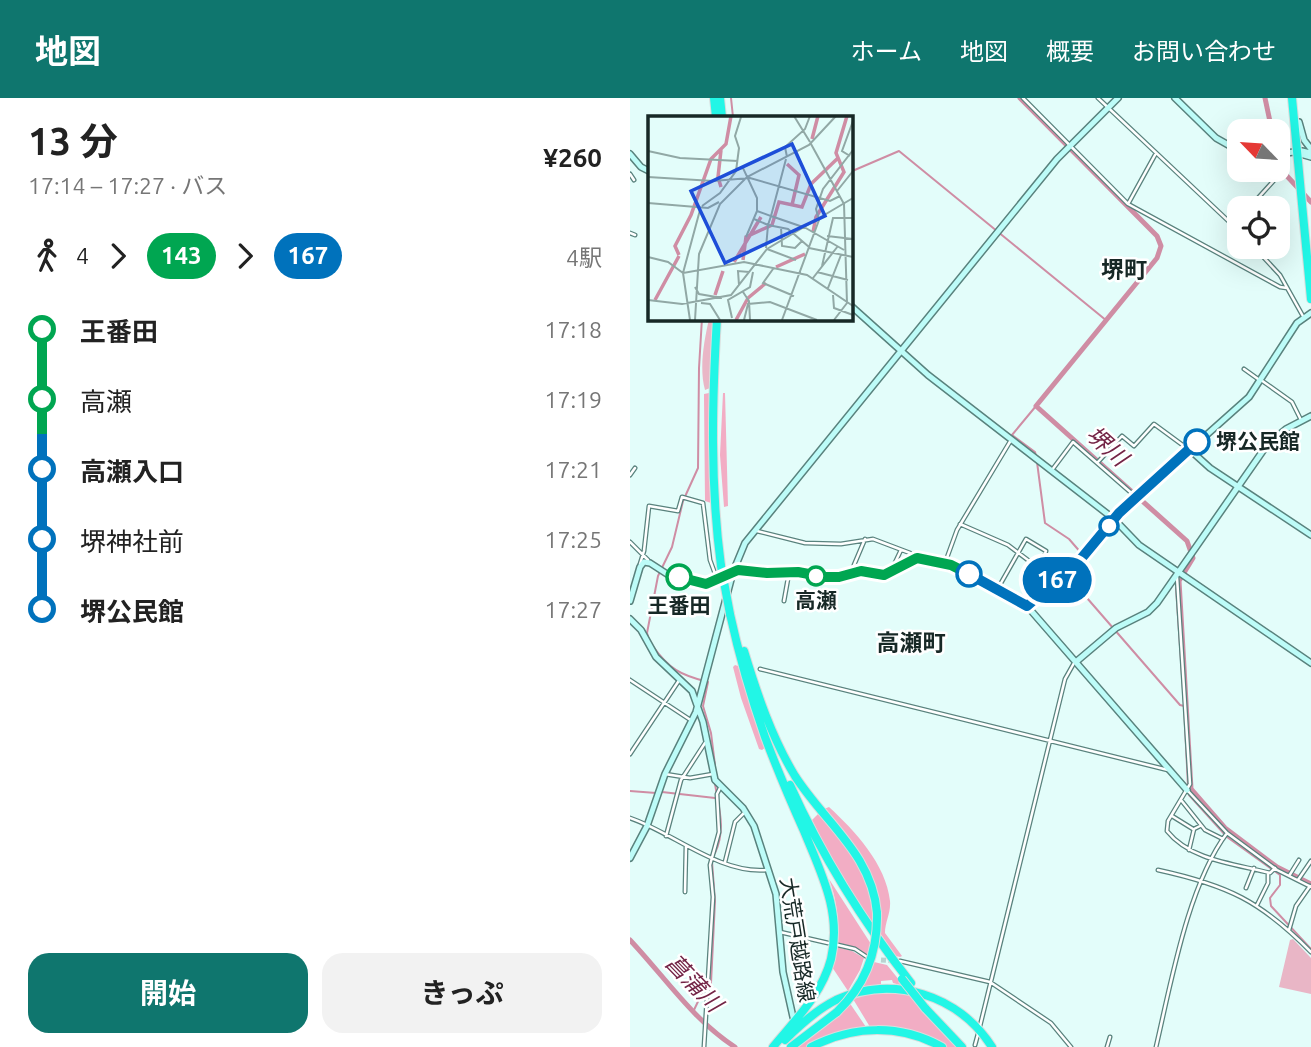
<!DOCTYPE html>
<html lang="ja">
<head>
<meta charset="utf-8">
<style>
	body { margin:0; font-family:Ubuntu,"Noto Sans JP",sans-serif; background:#f2f2f2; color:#222; height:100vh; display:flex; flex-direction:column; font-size:26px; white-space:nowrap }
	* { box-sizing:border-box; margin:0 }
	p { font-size:23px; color:#767676 }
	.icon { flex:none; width:38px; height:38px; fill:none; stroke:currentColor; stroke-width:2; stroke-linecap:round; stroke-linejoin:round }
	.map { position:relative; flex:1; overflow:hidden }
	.side { display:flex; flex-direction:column; background:#fff; width:630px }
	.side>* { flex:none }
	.badge { padding:0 14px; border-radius:23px; font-size:24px; line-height:46px }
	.needle { width:46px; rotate:295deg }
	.buttons { position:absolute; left:597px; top:21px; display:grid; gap:14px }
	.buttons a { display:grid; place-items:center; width:63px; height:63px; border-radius:14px; background:#fff; box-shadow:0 7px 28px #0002; font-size:35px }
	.map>.badge { position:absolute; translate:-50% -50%; box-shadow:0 0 0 4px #fff }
	.legs { display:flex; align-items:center; gap:10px; height:77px; padding:0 28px; font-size:23px }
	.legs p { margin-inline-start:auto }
	.headline { display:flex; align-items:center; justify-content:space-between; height:119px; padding:0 28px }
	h1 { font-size:38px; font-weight:700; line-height:52px }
	.button { display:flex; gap:14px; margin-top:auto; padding:14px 28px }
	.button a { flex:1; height:80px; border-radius:21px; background:#0f766e; color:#fff; font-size:28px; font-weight:700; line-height:80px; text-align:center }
	.button a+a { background:#f2f2f2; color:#222 }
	ul { padding:0 28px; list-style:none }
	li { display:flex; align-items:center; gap:24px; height:70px; font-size:26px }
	li i { display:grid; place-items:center; width:10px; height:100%; margin:0 9px; background:currentColor }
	li i::after { content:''; width:18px; height:18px; margin:-9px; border:5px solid; border-radius:50%; background:#fff }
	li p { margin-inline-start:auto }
	li:first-child i { background:linear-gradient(#0000 50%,currentColor 0) }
	li:last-child i { background:linear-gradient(currentColor 50%,#0000 0) }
	header { display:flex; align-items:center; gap:42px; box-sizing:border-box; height:98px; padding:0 35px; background:#0f766e; color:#fff }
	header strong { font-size:33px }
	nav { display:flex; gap:38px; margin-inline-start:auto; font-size:24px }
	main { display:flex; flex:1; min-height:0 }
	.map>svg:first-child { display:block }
</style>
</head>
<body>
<header>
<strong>地図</strong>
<nav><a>ホーム</a><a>地図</a><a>概要</a><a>お問い合わせ</a></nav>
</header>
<main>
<section class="side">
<div class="headline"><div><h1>13 分</h1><p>17:14 – 17:27 · バス</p></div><b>¥260</b></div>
<div class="legs"><svg class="icon" aria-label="walk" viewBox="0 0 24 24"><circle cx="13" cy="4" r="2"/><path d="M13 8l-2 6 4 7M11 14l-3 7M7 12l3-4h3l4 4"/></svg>4<svg class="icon" aria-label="forward" viewBox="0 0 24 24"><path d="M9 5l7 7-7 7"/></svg><b class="badge" style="background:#00a651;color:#fff">143</b><svg class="icon" aria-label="forward" viewBox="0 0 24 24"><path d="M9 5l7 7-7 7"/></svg><b class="badge" style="background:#0072bc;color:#fff">167</b><p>4駅</p></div>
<ul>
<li><i style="color:#00a651"></i><b>王番田</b><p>17:18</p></li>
<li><i style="color:#00a651"></i><span>高瀬</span><p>17:19</p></li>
<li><i style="color:#0072bc"></i><b>高瀬入口</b><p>17:21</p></li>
<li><i style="color:#0072bc"></i><span>堺神社前</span><p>17:25</p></li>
<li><i style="color:#0072bc"></i><b>堺公民館</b><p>17:27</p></li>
</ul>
<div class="button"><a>開始</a><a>きっぷ</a></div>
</section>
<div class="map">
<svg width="681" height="949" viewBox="0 0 681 949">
	<rect width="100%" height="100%" fill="#e3fdfa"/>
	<path fill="#e9b6c6" d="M79 221H83L80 290 75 292C69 270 74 243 79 221Z
		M663 841 681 860V896L649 889 660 842Z"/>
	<path fill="#f2adc4" d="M79 295 81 405 75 403 74 299V296Z
		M93 295H95L98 408 94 409 90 357Z
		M105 567 108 568 136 649 132 652 129 651 111 600 103 569Z
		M199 709C225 733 256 766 260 803 261 815 255 824 255 835L272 858 270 859 266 858 250 835 247 794 235 763 194 711Z
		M189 715C220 752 243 777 243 828L197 752 182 722Z
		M199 781 241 846 239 858 224 849 208 845C209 823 207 802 199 781Z
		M207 849 222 853 234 860 230 872 218 893 202 869Z
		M244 864 257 867 274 888 263 885 262 882 251 883V886L232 890Z
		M278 895 327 949H316L301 940 240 929 223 901 237 896Z
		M219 904 236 929 196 940 177 949H166Z"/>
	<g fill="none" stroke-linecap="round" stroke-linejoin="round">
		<path stroke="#cf8da4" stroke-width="2" d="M101 0 103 19
			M220 74 269 53 477 223
			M406 308 382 337 405 354 406 358
			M407 364 415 425 439 441 452 456 439 468
			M437 477 550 607 554 608 558 688
			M546 490 554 607
			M19 542 17 535 28 478 42 449 53 403 68 370 69 270 72 220
			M22 547C39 571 50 577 78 584L73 608 81 635 85 667
			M0 693 26 695
			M32 694 85 700
			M559 694V697L597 739 650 777V787L640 800 641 808 681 851
			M85 755C96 732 89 710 85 686
			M63 914 74 891 81 885 85 803 82 764"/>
		<path stroke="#cf8da4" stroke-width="5" d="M390 0 527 138 531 148 527 160 406 308 557 443 563 460 549 483 561 691 595 730 647 769 681 786
			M635 0 642 33
			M648 56 656 77 681 104
			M0 842C34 878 63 922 105 949"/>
		<path stroke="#bad2d0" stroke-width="5" stroke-dasharray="5 2.5" stroke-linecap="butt" d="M251 862 265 863"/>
		<g stroke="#59827d" stroke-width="5">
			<path id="street" d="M393 0 498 106 650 189 657 190
				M468 0 609 133
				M0 76 4 82
				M498 106 525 57
				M619 110 657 68 652 56
				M0 135 5 137
				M624 149 650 177 674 220
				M614 271 628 281
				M631 282 662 304 671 322
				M467 365 492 338 504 348 524 326 558 351
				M422 372 443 344 506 399
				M0 377 5 370
				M330 426 378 447 423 481
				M127 433 175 445 211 446 243 441 280 455 284 460
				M0 444 18 462
				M315 465 327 432 381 342
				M10 466 14 453 19 408 48 413 52 399 73 405 80 462 87 481
				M262 471 271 452
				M224 474V467L235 441
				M547 479 560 686 538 723 537 733C561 763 606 766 640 775L645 770
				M367 492 396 441 416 453 414 458 423 465 425 474 422 480
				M154 503 159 475
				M130 571 538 672
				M0 582 62 623
				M0 656 50 581
				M35 676 60 680 83 676
				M557 692 597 735 647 772 681 789
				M551 702 575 732 593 741
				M542 718 563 731
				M0 720C42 734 89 776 136 772
				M36 738 51 682 75 645
				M559 752 564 731 570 728
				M95 764 105 724 115 714
				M528 772C597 787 631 803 681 854
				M659 778 669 762
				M668 782 681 763
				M616 790 624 770
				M55 794 56 748
				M627 807 638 785V775
				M659 832 666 808 680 788
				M150 834 198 845
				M208 847 225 851 237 859
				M270 863 360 884 421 925 441 949
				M350 928 435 581 444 565
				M345 947 348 936
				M74 949 83 799 80 767 89 734 87 696 90 690
				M477 949 480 939
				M526 949C541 885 558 787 597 735"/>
		</g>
		<g stroke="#59827d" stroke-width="8">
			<path id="secondary" d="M545 0 586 40 609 53
				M669 24 674 42 681 51
				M667 55 681 59
				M0 56 11 69 19 73
				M648 56 672 53 681 55
				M220 207 298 277 484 421 509 447 681 565
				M559 351 580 370 681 437
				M0 503 10 469 14 464 20 465 37 476 76 486 108 472 146 476 168 474 195 479H209L231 473 256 477 287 460 321 467 397 508 557 692
				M397 508 450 462 489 415 619 299 667 225 681 215
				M0 521 11 532 26 559 62 593 73 624 85 682 113 710 124 728 146 796 153 874 163 919
				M447 563 486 530 518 514 527 505 637 347 656 331 681 318
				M0 760 17 728 35 676 66 614 103 474 115 445 427 61 488 0"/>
		</g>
		<g stroke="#dadddc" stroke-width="10">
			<path id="highway" d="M84 0 86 19
				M90 0 92 19
				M662 0 681 201
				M87 220C82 304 80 385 91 468
				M100 516C109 557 121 599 135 639 147 671 160 702 174 733 191 775 212 814 201 861 192 896 165 922 143 949
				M114 553C127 596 142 640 165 678 195 725 242 756 247 815
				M160 687C192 758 233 824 281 885
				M295 910 332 949
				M155 942C170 927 186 912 206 902 263 876 329 897 362 949
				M161 949 207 914
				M181 949C224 927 270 926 312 949"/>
		</g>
		<use href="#street" stroke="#fff" stroke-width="2.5"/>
		<use href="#secondary" stroke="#bdfcf8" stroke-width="5"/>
		<use href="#highway" stroke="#22f6e6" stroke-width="8"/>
		<g stroke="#dadddc" stroke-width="10" stroke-linecap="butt">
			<path id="highway-bridge" d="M91 468 100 516
				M272 881 295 910
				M207 914C235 887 248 854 247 815"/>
		</g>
		<use href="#highway-bridge" stroke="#22f6e6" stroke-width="8"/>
	</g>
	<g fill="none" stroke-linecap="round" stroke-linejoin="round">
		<g stroke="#fff" stroke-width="16">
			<path id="line-1" d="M49 479 76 486 108 472 137 475 168 474 195 479H209L231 473 254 477 287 460 321 467 339 476"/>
		</g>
		<g stroke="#fff" stroke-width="16">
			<path id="line-2" d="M339 476 397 508 450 462 489 415 567 344"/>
		</g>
		<use href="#line-1" stroke="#00a651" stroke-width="10"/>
		<use href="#line-2" stroke="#0072bc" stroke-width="10"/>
	</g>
	<g fill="#fff" stroke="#0072bc" stroke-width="3.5">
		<circle cx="567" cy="344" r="12"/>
		<circle cx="479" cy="428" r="9"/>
		<circle cx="339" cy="476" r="12"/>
	</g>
	<g fill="#fff" stroke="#00a651" stroke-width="3.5">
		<circle cx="186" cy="478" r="9"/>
		<circle cx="49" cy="479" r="12"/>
	</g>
	<g text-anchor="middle" stroke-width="5" stroke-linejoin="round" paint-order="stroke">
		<g font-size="21" font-weight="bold" fill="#172826" stroke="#fff">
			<text x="586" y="351" text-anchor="start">堺公民館</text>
			<text x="186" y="510">高瀬</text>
			<text x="49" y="515">王番田</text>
		</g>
		<g font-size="21" fill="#172826" stroke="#fff">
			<text transform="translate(167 842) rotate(81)" y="7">大荒戸越路線</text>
		</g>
		<g font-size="23" font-weight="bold" fill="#172826" stroke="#fff">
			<text x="494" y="180">堺町</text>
			<text x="281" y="553">高瀬町</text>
		</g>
		<g font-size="23" font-style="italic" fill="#732446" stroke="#fff">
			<text transform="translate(477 348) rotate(42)" y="8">堺川</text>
			<text transform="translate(64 885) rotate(46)" y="8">菖蒲川</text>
		</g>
	</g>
	<g transform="translate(18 18)">
		<rect width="205" height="205" fill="#e3fdfa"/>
		<path fill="none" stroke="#cf8da4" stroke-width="3.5" d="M164 23 170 0M73 34 70 61 73 71M139 48 151 59 144 89M165 116 168 101 196 56 188 37 199 0M31 139 27 130 43 99 63 43 78 28 83 0M95 144 98 121 124 109 131 86 154 91 163 68 190 42M86 146 113 101M128 151 157 138M67 179 75 155M100 182 118 167M7 184 31 140M88 204 100 182"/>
		<path fill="none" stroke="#91a8a5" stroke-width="2" d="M146 0 162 26M163 28 196 88 199 187M0 35 32 42 90 45M202 40 194 35 205 5M139 41 137 31 157 13 162 0M138 43 123 100 155 111M88 53 95 52 109 82V95L123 100 120 109 140 113 161 131M0 61 65 65 102 62 182 85 192 80M189 75 205 55M0 87 60 92 71 86M54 90 72 77 88 55 91 32 87 20 93 1M106 103 120 109 118 132M133 111 134 130 147 132 154 125M156 111 196 134M179 120 205 123M98 121 109 95M161 132 205 141M119 133 148 144M0 141 20 146 35 157M174 150 185 102H205M125 153 115 167 146 180M169 156 200 164M35 157 52 94M165 162 190 130M91 169 90 155 101 156M47 171 51 178 74 182M180 172 193 139M95 176 101 185 102 204M185 179 186 192 205 199M0 184 34 188 83 179 119 133 205 82M53 187 62 188 72 204M84 202 80 184 102 171 105 156M42 204 35 157 96 146 159 159 205 190M47 204 51 138 72 88 99 61 161 29 188 0M96 204 100 188 122 186 169 204M134 204 171 104 168 93 175 73 205 34M186 204 199 187"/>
		<path fill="#1d4ed8" fill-opacity="0.15" stroke="#1d4ed8" stroke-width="3.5" d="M144 28 177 100 77 147 43 75Z"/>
		<rect width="205" height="205" fill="none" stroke="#172826" stroke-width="3.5"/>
	</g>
</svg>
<div class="buttons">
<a><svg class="needle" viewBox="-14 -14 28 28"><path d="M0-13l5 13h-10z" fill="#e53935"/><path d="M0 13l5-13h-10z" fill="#767676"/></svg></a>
<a><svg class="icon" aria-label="locate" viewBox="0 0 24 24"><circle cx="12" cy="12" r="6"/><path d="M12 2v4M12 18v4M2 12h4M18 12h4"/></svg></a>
</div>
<b class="badge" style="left:427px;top:482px;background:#0072bc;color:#fff">167</b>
</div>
</main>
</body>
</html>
